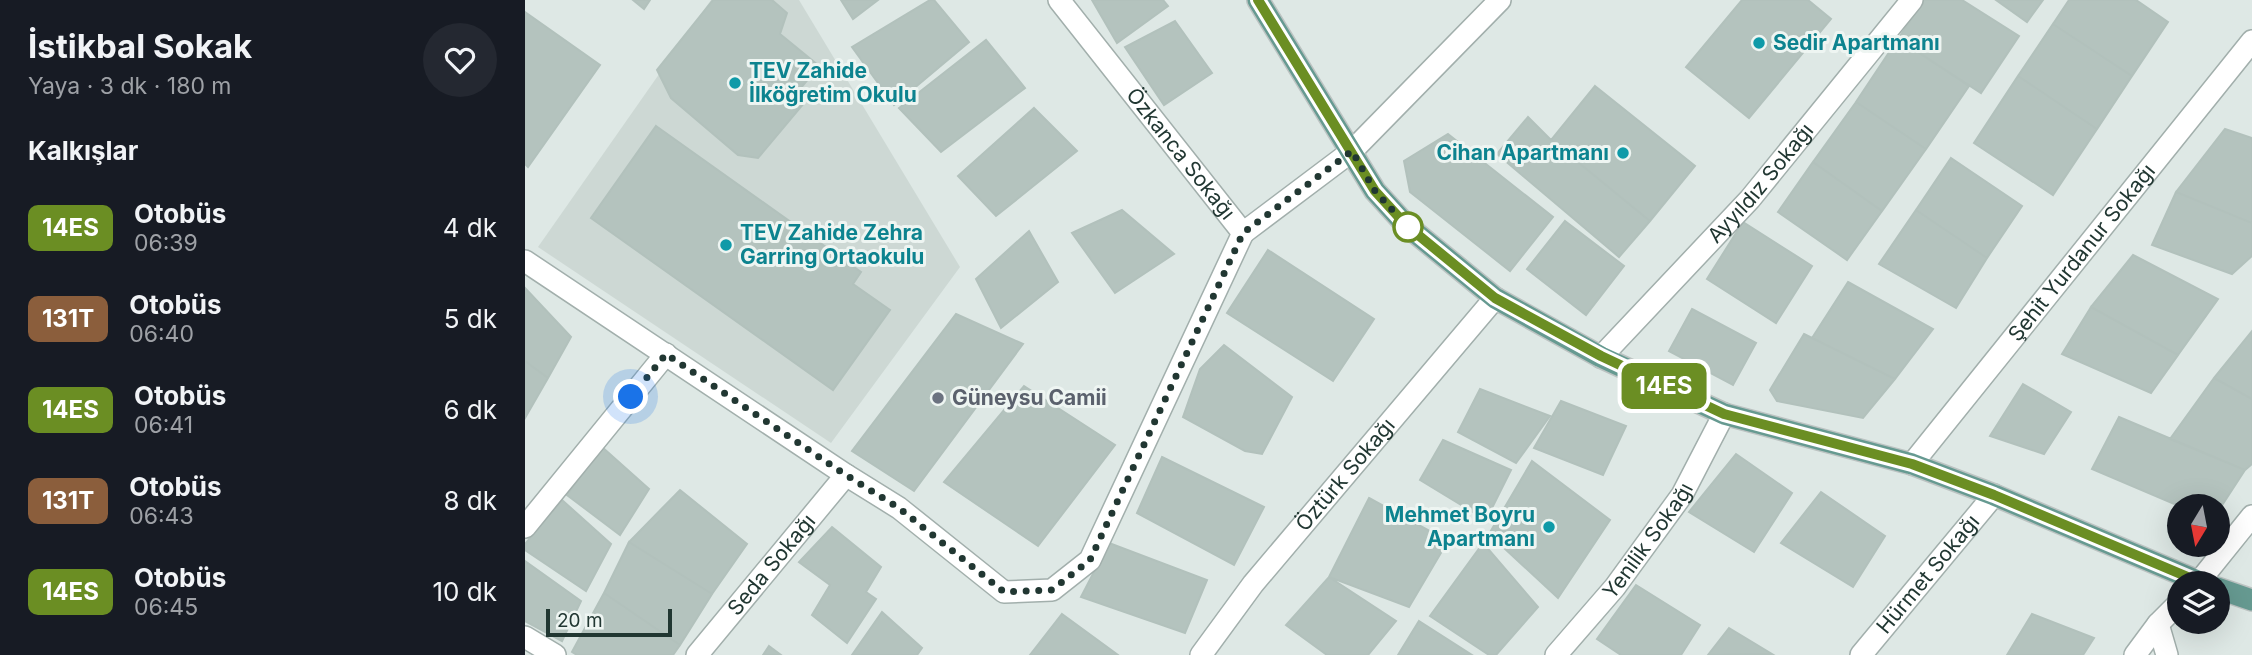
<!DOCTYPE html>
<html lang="tr">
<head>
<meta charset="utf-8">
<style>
	body { margin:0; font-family:Inter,sans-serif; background:#242831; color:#f1f3f6; height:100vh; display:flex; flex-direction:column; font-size:26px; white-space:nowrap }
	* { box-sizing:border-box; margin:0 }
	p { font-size:23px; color:#9ea1a6 }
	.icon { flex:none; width:38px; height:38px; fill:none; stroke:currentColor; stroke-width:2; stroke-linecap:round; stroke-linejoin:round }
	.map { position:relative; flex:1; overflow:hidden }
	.panel { display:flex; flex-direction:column; background:#171b24; width:525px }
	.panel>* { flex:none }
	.badge { padding:0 14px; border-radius:10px; font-size:24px; line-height:46px }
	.needle { width:46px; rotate:190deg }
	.tools { position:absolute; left:1642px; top:494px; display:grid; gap:14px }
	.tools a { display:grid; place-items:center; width:63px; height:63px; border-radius:50%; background:#171b24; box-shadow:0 7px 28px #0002; font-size:35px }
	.scale { position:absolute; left:21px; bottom:18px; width:126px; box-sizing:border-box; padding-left:7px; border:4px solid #213732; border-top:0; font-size:19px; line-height:24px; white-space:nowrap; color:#213732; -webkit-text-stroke:5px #eef5f2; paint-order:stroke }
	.you { position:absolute; width:35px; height:35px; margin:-18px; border:5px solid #fff; border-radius:50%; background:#1a73e8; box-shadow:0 0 0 10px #1a73e833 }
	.map>.badge { position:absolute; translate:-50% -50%; box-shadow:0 0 0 4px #fff }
	h2 { padding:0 28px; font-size:26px; line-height:63px }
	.round { display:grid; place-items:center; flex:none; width:74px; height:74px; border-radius:37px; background:#242831 }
	.overview { display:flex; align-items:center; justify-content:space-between; height:119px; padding:0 28px }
	h1 { font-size:33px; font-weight:700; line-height:52px }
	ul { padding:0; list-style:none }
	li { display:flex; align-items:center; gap:21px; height:91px; padding:0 28px }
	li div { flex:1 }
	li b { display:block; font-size:26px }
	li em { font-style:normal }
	li .badge { min-width:77px; font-weight:700; text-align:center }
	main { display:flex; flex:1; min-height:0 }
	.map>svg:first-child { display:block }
</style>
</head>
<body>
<main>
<section class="panel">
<div class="overview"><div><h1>İstikbal Sokak</h1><p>Yaya · 3 dk · 180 m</p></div><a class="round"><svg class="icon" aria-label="heart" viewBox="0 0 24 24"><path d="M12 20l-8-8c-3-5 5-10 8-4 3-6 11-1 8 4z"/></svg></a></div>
<h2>Kalkışlar</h2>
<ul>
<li><span class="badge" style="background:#6b8e23;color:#fff">14ES</span><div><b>Otobüs</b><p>06:39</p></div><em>4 dk</em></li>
<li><span class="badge" style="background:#8b5e3c;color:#fff">131T</span><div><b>Otobüs</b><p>06:40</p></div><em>5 dk</em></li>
<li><span class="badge" style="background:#6b8e23;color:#fff">14ES</span><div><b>Otobüs</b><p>06:41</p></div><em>6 dk</em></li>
<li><span class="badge" style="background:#8b5e3c;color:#fff">131T</span><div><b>Otobüs</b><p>06:43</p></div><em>8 dk</em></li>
<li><span class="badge" style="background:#6b8e23;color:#fff">14ES</span><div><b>Otobüs</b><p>06:45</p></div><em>10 dk</em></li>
</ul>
</section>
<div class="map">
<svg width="1727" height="655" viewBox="0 0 1727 655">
	<rect width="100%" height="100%" fill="#dee8e5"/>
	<path fill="#cdd8d4" d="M186 0H274L435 267 306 443 13 247Z"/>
	<path fill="#b4c3be" stroke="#b2c1bc" stroke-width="2" d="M108 0H125L119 9Z
		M188 0H247L262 13 255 34 294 66 270 95 279 103 233 158 213 155 146 98 132 70Z
		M316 0H353L328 19Z
		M405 0H409L444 42 369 105 327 47Z
		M567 0H638L643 6 592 43Z
		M1217 0H1283L1306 19 1224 118 1161 67Z
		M1399 0H1437L1494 36 1456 93 1373 39Z
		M1471 0H1518L1502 22Z
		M1544 0H1611L1643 22 1607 76 1528 24Z
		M0 12 75 65 3 167 0 164Z
		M650 21 687 73 639 105 600 47Z
		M1528 24 1607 76 1572 129 1493 76Z
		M1373 39 1444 86 1401 149 1331 102Z
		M461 40 500 88 416 152 374 108Z
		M1493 76 1572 129 1528 195 1449 143Z
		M1070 86 1170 166 1125 221 1026 140Z
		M1331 102 1401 149 1357 211 1288 162Z
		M509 108 552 151 471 216 433 176Z
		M1003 117 1026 140 1125 221 1094 257 972 154Z
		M131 126 336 272 328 284 365 310 308 390 66 218Z
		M1700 129 1727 138V223L1651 192Z
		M923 134 1028 217 985 271 885 192 879 161Z
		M1426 158 1497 206 1462 258 1391 210Z
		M1288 162 1357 211 1322 260 1253 212Z
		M1651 192 1727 223V256L1707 274 1627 245Z
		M597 210 649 254 590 293 547 233Z
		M1391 210 1462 258 1431 308 1354 264Z
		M1040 221 1099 266 1061 315 1002 269Z
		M1218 222 1287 266 1251 323 1182 279Z
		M504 231 533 282 476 328 451 279Z
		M743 250 849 319 808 381 702 313Z
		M1608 255 1693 299 1653 355 1566 307Z
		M1323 282 1408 329 1370 379 1287 338Z
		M0 288 46 337 23 378 0 361Z
		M1566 307 1653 355 1626 393 1537 354Z
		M1167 309 1231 343 1208 385 1144 351Z
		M431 314 498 344 389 491 327 451Z
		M1727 331V399L1689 378Z
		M1279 334 1370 379 1338 418 1252 401 1245 390Z
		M699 345 767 397 737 454 720 451 658 417 675 369Z
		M0 361 23 378 0 418Z
		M1689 378 1727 399V464L1720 470 1645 439Z
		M1498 384 1546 412 1519 454 1465 436Z
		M499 386 590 445 513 546 419 482Z
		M955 389 1025 416 991 463 933 432Z
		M1036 401 1101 426 1078 475 1009 448Z
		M1594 417 1720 470 1692 513V506H1654L1567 469Z
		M918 440 986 470 961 520 895 480Z
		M77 447 124 489 95 535 42 495Z
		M1211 454 1267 493 1229 552 1164 512Z
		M637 457 739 507 709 565 612 513Z
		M1007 461 1085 520 1033 598 964 534Z
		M155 490 222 544 187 594 104 542Z
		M1296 492 1360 536 1328 587 1256 543Z
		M844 498 923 541 884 607 804 577Z
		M37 500 86 544 61 591 0 550V544Z
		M307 527 356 567 341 592 351 599 322 643 287 615 305 585 274 562Z
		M104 542 187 594 155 645 79 593Z
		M584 543 682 580 660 633 556 597Z
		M958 543 1013 607 971 655H964L905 616Z
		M0 561 56 601 37 641 0 621Z
		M804 577 871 621 843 655H802L761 625Z
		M1111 585 1175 625 1156 655H1096L1072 639Z
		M79 593 155 645 148 655H52L47 652Z
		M357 612 397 648 392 655H327Z
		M537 614 593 655H505Z
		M1507 614 1569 638 1558 655H1482Z
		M894 621 947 655H873Z
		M1204 628 1247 654 1183 655Z
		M244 646 256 655H238Z"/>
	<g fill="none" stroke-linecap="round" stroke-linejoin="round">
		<g stroke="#a2afac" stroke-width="24">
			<g id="minor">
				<path id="s1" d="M534 0 718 233 827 151"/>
				<path d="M0 261 321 475 374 508 479 592 527 590 565 560 718 233"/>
				<path id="s2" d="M1076 357 1225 199 1387 0"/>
				<path id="s3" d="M1387 464 1727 41"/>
				<path d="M0 527 141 354"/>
				<path d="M1673 583 1727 516"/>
				<path d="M1633 624 1642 655"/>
				<path d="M0 637 30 655"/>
				<path id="s4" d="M172 655 321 475"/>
				<path id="s5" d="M676 655 728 584 970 298"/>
				<path id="s6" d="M1031 655 1090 587 1157 495 1199 414"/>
				<path id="s7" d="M1336 655 1469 495"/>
				<path d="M1610 655 1633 624 1654 603"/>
			</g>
		</g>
		<g stroke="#a2afac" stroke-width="24">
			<path id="tertiary" d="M827 151 975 0"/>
		</g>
		<g stroke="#bcc3c2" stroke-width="24">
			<path id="primary" d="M733 0 850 191 881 225 970 298 1076 357 1199 414 1387 464 1469 495 1677 583
				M1692 588 1727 600"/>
		</g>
		<use href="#minor" stroke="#fff" stroke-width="21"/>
		<use href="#tertiary" stroke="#fff" stroke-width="21"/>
		<use href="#primary" stroke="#669a91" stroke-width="21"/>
	</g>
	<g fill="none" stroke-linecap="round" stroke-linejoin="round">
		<g stroke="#fff" stroke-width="16">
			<path id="line" d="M733 0 850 191 881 225 970 298 1076 356 1199 414 1387 464 1469 495 1677 583"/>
		</g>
		<use href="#line" stroke="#6b8e23" stroke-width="10"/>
		<path stroke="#213732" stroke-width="7" stroke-dasharray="0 12.6" d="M106 397 141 354 321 475 374 508 479 592 527 590 565 560 718 233 827 151 850 191 883 227"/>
	</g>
	<g fill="#0f9aa8" stroke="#eef5f2" stroke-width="2.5">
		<circle cx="1234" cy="43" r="7"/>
		<circle cx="210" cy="83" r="7"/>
		<circle cx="1098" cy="153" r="7"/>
		<circle cx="201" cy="245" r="7"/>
		<circle cx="1024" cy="527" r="7"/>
	</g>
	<circle fill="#fff" stroke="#6b8e23" stroke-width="3.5" cx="883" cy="227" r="14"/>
	<circle fill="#6b7280" stroke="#eef5f2" stroke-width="2.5" cx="413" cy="398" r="7"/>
	<g text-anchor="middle" stroke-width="6" stroke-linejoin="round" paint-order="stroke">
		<g font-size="21" font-weight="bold" fill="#0d838f" stroke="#eef5f2" text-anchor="start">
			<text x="1248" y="50">Sedir Apartmanı</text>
			<text x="224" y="78">TEV Zahide<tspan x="224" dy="24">İlköğretim Okulu</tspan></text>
			<text x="1084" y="160" text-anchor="end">Cihan Apartmanı</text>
			<text x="215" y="240">TEV Zahide Zehra<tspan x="215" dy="24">Garring Ortaokulu</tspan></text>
			<text x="1010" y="522" text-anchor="end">Mehmet Boyru<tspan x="1010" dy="24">Apartmanı</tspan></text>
		</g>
		<g font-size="21" fill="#213732" stroke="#eef5f2">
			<text dy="7" stroke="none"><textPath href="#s1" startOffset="196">Özkanca Sokağı</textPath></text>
			<text dy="7" stroke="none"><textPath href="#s2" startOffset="236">Ayyıldız Sokağı</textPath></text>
			<text dy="7" stroke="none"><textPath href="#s3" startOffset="271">Şehit Yurdanur Sokağı</textPath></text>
			<text dy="7" stroke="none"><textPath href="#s5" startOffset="231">Öztürk Sokağı</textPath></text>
			<text dy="7" stroke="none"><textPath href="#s6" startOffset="147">Yenilik Sokağı</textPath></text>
			<text dy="7" stroke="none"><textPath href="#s4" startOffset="117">Seda Sokağı</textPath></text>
			<text dy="7" stroke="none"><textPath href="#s7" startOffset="105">Hürmet Sokağı</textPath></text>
		</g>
		<g font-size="21" font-weight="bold" fill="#5b616d" stroke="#eef5f2" text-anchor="start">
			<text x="427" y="405">Güneysu Camii</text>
		</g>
	</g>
</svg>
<div class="tools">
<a><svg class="needle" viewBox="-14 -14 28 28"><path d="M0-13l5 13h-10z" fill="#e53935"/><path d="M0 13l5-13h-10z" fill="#9ea1a6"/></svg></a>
<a><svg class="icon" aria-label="layers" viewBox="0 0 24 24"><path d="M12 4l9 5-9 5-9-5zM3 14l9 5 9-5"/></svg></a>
</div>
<div class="scale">20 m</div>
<div class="you" style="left:106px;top:397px"></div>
<b class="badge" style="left:1139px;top:386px;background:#6b8e23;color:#fff">14ES</b>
</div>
</main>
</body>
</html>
